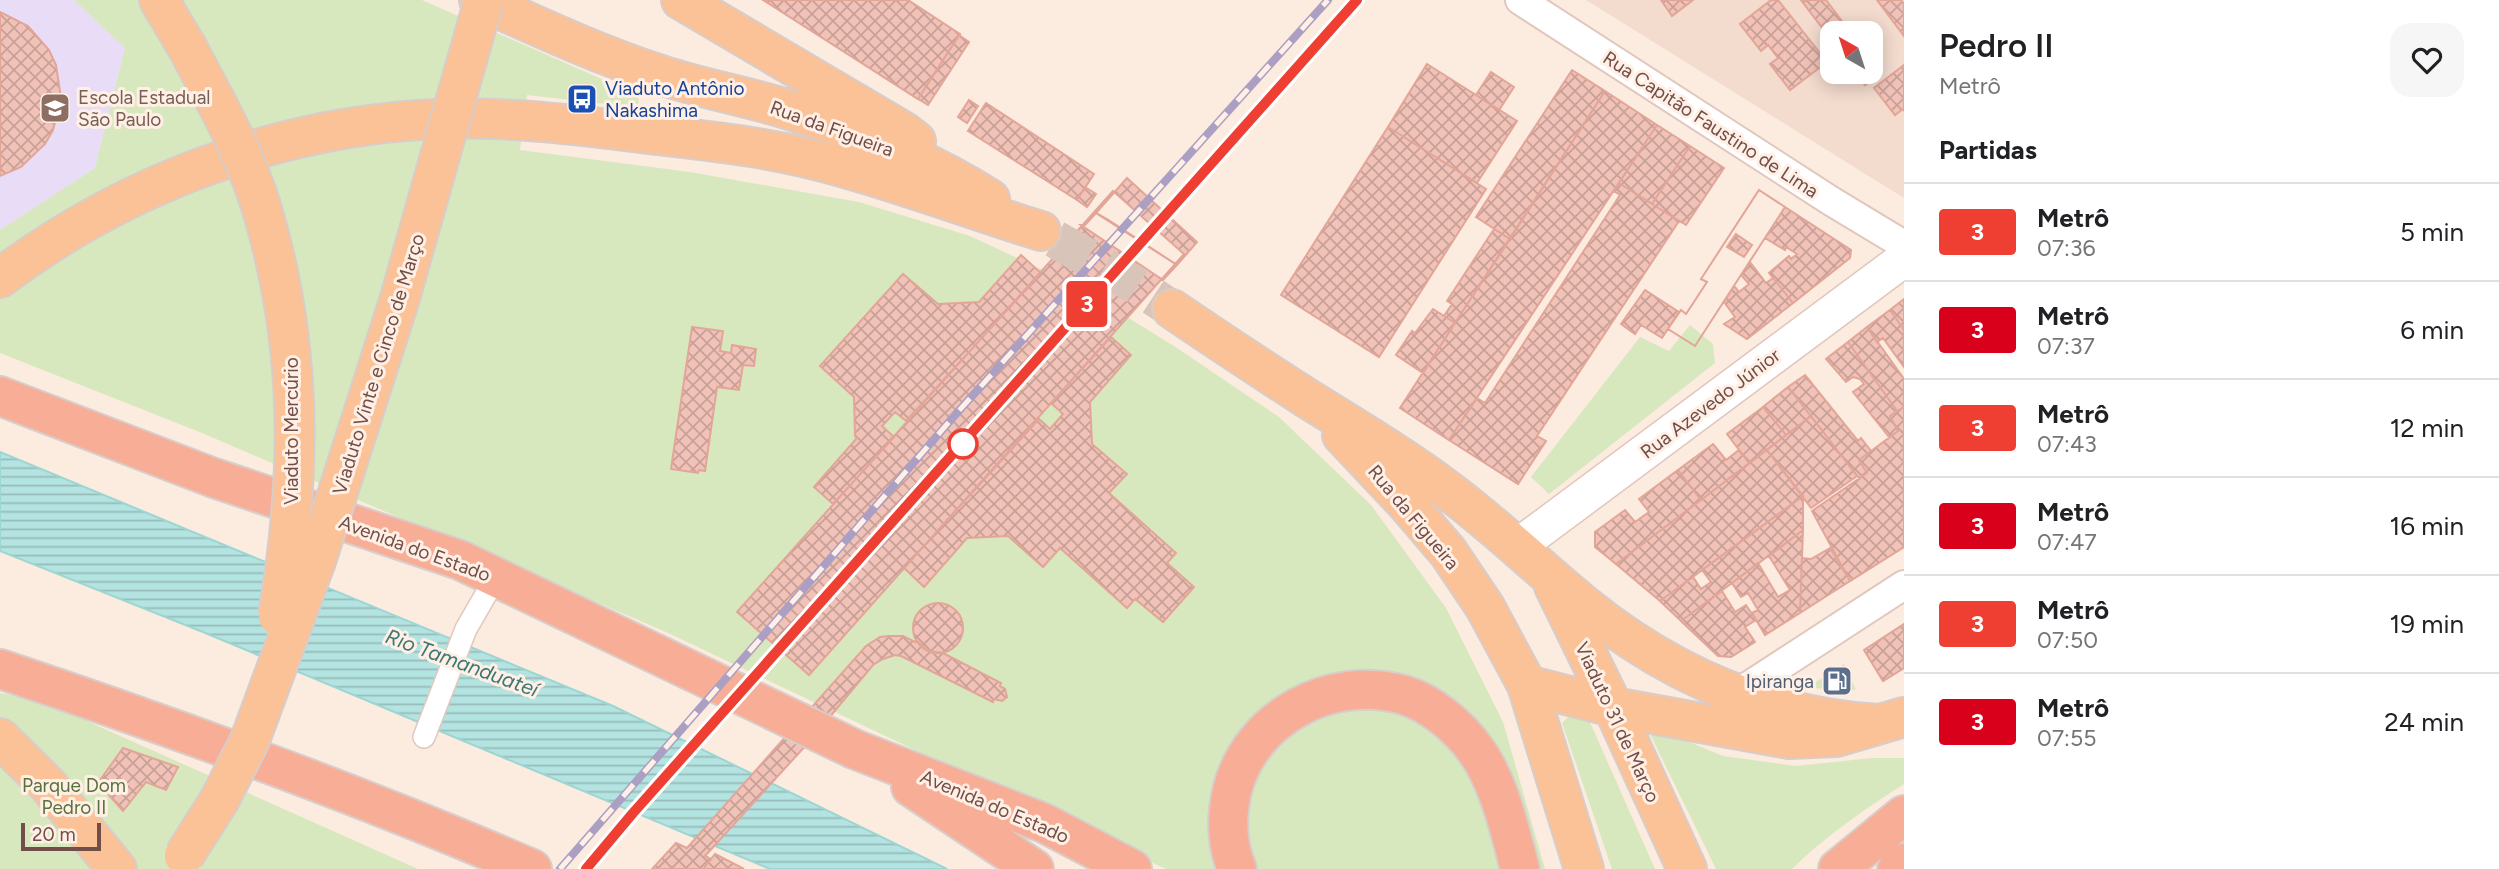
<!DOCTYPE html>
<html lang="pt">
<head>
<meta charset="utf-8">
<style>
	body { margin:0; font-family:Figtree,sans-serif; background:#f6f6f6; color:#202124; height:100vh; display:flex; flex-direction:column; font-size:26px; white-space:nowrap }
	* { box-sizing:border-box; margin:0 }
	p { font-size:23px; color:#757577 }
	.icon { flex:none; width:38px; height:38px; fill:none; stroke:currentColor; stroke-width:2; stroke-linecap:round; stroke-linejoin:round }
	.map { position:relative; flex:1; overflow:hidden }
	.drawer { display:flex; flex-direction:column; background:#fff; width:595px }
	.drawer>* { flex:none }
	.badge { padding:0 14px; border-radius:5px; font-size:24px; line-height:46px }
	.needle { width:46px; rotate:321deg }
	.controls { position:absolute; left:1820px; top:21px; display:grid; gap:14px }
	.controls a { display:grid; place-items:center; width:63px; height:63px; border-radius:14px; background:#fff; box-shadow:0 4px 18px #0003; font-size:35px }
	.scale { position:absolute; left:21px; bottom:18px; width:80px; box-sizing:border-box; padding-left:7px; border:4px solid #714e47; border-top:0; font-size:19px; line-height:24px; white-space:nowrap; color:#714e47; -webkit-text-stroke:5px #ffefe5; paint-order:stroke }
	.map>.badge { position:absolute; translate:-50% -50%; box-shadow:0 0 0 4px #fff }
	h2 { padding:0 35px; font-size:26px; line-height:63px }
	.round { display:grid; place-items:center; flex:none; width:74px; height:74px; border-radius:21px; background:#f6f6f6 }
	.headline { display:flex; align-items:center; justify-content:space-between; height:119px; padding:0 35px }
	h1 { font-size:33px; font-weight:600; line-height:52px }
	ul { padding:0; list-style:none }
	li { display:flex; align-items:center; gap:21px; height:98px; padding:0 35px; border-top:2px solid #e0e0e0 }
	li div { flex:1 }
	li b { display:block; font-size:26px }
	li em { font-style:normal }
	li .badge { min-width:77px; font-weight:700; text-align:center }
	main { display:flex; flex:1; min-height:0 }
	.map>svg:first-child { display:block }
</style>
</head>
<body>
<main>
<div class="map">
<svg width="1904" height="869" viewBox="0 0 1904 869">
	<defs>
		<pattern id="water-rules" width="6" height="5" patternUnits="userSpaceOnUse" patternTransform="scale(1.75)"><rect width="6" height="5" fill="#b4e4e1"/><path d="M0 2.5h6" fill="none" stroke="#97bbb8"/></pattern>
		<pattern id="building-cross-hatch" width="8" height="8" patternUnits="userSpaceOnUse" patternTransform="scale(1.75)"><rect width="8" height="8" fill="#f1c2b7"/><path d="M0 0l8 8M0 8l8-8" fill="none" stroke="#c8a097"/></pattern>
	</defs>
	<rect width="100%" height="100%" fill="#fcebdf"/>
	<path fill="#f3dbce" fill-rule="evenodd" d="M1586 0H1904V198ZM1832 33H1871V72H1832Z"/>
	<path fill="#e8dcf7" d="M0 0H74L125 48 95 168 0 230Z"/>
	<path fill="#d8e8be" d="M74 0H422L638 95 639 103 633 107 527 95 520 150 690 172 859 202 970 236 1075 285 1174 346 1279 417 1371 505 1446 608 1503 722 1545 869H1166L666 632 202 433 0 353V230L95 168 125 48Z
		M1690 325 1713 344 1715 363 1549 494 1531 477 1640 337 1669 351Z
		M1844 664 1856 690 1806 688Z
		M0 693 42 701 418 869H0Z
		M1571 714 1589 720 1655 869H1612L1562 723Z
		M1658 729 1723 756 1796 766 1872 758H1904V784C1864 810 1825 836 1792 869H1716L1651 736 1653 731Z"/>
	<path fill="url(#water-rules)" stroke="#9bd6d3" stroke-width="2" d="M0 452 613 706 947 869H770L203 632 0 551Z"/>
	<path fill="url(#building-cross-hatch)" stroke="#e3a598" stroke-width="2" fill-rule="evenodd" d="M763 0H908L960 34 918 99Z
		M1661 0H1693L1672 16Z
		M1771 0H1778L1827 62 1790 90 1770 64 1778 58 1768 45 1761 51 1740 24Z
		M1801 0H1826L1851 33H1832V41Z
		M1877 0H1901L1904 4V36Z
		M0 12 28 26 49 50 56 65 61 98 53 130 45 144 21 167 0 176Z
		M959 35 969 42 928 105 918 99Z
		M1871 59 1881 73 1865 85 1855 72H1871Z
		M1427 64 1517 121 1477 183 1388 127Z
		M1904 65V111L1903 109 1895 115 1874 88Z
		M1572 70 1605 91 1510 239 1476 217Z
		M1491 72 1514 87 1499 110 1476 95Z
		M1605 91 1657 125 1449 440 1400 408Z
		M969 100 978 106 967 123 958 117Z
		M986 103 1094 174 1077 200 968 131Z
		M1657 125 1690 146 1652 204 1619 183Z
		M1388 127 1486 189 1379 357 1281 295Z
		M1690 146 1724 168 1686 225 1652 204Z
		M1127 178 1197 242 1177 265 1096 213Z
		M1619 183 1679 221 1537 436 1546 441 1518 484 1449 440 1477 398 1485 403 1620 195 1614 191Z
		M1085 187 1096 194 1087 207 1077 200Z
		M1759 190 1785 207 1695 346 1668 329 1681 310 1686 314 1707 282 1701 279ZM1736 234 1752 245 1744 257 1727 247Z
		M1759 190 1785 207 1695 346 1668 329 1681 310 1686 314 1707 282 1701 279Z
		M1113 191 1184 254 809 675 737 612Z
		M1785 207 1851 250 1850 258 1793 303 1769 273 1789 256 1791 259 1797 254 1786 247 1785 250 1765 238Z
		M1096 213 1107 219 1177 265 1163 280 1081 225H1085Z
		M1494 229 1510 239 1455 323 1444 316 1452 304 1447 301Z
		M1021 255 1041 273 906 421 895 412 882 426 894 437 833 504 814 487 857 438 855 436 854 397 820 366 903 274 938 304 979 302Z
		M1750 262 1766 283 1773 278 1793 303 1747 339 1724 324 1735 317 1724 302 1734 286 1739 292 1749 284 1741 275Z
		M1645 290 1679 312 1662 338 1641 325 1635 334 1621 324Z
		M1904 299V330L1890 310Z
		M1433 309 1455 323 1423 373 1396 355 1412 331 1415 333Z
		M1890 310 1904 330V367L1883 338 1877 342 1867 327Z
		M692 327 723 331 720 351 731 353 732 345 756 349 754 366 743 365 739 390 717 387 705 471 699 470 698 473 671 469Z
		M1867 327 1904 379V407L1897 411 1848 342Z
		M1111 337 1131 355 1090 402 1092 444 1127 474 1109 493 1176 553 1167 563 1194 587 1163 622 1135 599 1127 608 1060 548 1043 567 1008 536 967 538 924 587 904 568 1039 419 1050 429 1063 414 1051 403Z
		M1848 342 1897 411 1890 416 1898 431 1889 437 1853 392 1864 384 1860 379 1853 377 1846 382 1826 359Z
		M1805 375 1858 441 1861 438 1871 451 1859 460 1867 473 1859 478 1788 387Z
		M1788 387 1811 416 1786 435 1763 407Z
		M1763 407 1786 435 1749 463 1727 434Z
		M1904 407V547L1850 581 1812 511 1867 473 1859 460 1898 431 1890 416Z
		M1811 416 1857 476 1811 508 1767 450Z
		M1713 444 1726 460 1739 450 1749 463 1701 500 1678 470Z
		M1767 450 1803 496 1660 601 1616 564Z
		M1678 470 1701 500 1616 564 1595 547V532L1625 510 1635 522 1649 512 1639 499Z
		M1803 496V530L1681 621 1660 601 1693 577 1701 589 1711 582 1702 570Z
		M1803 530 1800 613 1765 635 1752 613 1758 610 1748 593 1741 597 1732 583 1758 563 1778 597 1790 590 1769 556Z
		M1830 548 1850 581 1800 613 1802 558 1811 559Z
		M1722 591 1735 612 1746 605 1756 620 1745 627 1755 642 1731 657 1718 656 1681 621Z
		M913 628a25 25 0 1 1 50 0a25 25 0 1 1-50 0Z
		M1904 624V668L1883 681 1864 650Z
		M889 636H903L915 642 916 640 928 651 943 653 1001 683 1000 686 1005 689 1007 697 1002 701 994 699 993 702 901 656 895 655 883 659 873 665 808 743 705 856 711 859 703 869H652L676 843 687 848 866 646 880 637Z
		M123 748 178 767 166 790 146 782 123 811 98 783Z
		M715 854 744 869H703Z"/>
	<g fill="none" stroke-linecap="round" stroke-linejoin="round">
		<path stroke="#d9c4b9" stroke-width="38" stroke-dasharray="38 19" stroke-linecap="butt" d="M1055 239 1134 284 1172 309"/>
		<g stroke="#e1c7be" stroke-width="24">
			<path id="pedestrian" d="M424 737 466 629 496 577"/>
		</g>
		<g stroke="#e1c7be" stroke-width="32">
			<path id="minor" d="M1520 0 1831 201 1904 245
				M1735 695 1904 585"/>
		</g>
		<g stroke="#e1c7be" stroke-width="38">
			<path id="tertiary" d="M1517 547 1904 259"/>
		</g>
		<g stroke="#d7cdcb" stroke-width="42">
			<path id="primary" d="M159 0 187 47
				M479 0C539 27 599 55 661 75 705 90 752 97 796 112 861 133 933 163 990 199
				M681 0 903 131 916 141
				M0 278C125 184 279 126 436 119 507 116 579 125 649 134 708 141 769 147 827 163 899 182 970 209 1041 231
				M1172 309C1216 339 1260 368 1305 397 1351 426 1398 453 1442 486 1492 522 1536 566 1584 605 1669 674 1767 717 1878 724
				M1342 435 1407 504 1448 552 1485 607 1527 685 1584 869
				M1554 586 1613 707 1687 869
				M1527 685 1613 707 1789 739 1836 737 1904 717
				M0 738 47 784 117 869"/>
		</g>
		<g stroke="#d7cdcb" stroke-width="42">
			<path id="trunk" d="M0 396 214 478 460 560 854 749 1044 823 1132 869
				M0 669C179 729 358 794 532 869
				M911 787 1034 869
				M1237 869C1226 843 1226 818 1232 791 1250 717 1332 674 1404 695 1431 703 1459 727 1475 749 1499 781 1510 831 1520 869
				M1838 869 1904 815
				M1897 869 1904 863"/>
		</g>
		<use href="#pedestrian" stroke="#fff" stroke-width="21"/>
		<use href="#minor" stroke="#fff" stroke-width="28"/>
		<use href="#tertiary" stroke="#fff" stroke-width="35"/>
		<use href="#primary" stroke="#fbc197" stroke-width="38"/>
		<use href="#trunk" stroke="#f8ae96" stroke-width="38"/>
		<g stroke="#ab9fc4" stroke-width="8">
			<path id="rail" d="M560 869 956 414 1328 0
				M586 869 633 813 1357 0"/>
		</g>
		<use href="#rail" stroke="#ffefe5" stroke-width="5" stroke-dasharray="16" stroke-linecap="butt"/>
		<g stroke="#d7cdcb" stroke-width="42" stroke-linecap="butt">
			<path id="primary-bridge" d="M187 47C214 98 244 151 261 206 303 344 302 475 278 616
				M184 856 220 799 250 740 316 561 400 298 484 0"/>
		</g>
		<use href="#primary-bridge" stroke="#fbc197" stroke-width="38"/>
	</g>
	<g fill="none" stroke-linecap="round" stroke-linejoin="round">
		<g stroke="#fff" stroke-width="16">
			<path id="line" d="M586 869 633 813 1357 0"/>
		</g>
		<use href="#line" stroke="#ef3f32" stroke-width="10"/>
	</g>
	<defs>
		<g id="bus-square" transform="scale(1.575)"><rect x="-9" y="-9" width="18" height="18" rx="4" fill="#1a4fb4" stroke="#ffefe5"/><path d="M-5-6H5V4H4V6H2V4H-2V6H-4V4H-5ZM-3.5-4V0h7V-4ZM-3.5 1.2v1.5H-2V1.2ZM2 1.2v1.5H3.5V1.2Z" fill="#fff"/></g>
		<g id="school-square" transform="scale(1.575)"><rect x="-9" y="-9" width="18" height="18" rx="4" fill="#8d6e63" stroke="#ffefe5"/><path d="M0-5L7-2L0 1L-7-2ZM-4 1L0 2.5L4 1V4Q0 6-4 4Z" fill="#fff"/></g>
		<g id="fuel-square" transform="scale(1.575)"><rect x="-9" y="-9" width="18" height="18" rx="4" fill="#5c6f8a" stroke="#ffefe5"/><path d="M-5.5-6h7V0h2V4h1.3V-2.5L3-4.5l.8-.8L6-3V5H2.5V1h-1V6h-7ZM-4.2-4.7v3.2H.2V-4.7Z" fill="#fff"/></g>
	</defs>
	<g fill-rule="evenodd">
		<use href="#bus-square" x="582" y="99"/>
		<use href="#school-square" x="55" y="108"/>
		<use href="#fuel-square" x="1837" y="681"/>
	</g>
	<circle fill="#fff" stroke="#ef3f32" stroke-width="3.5" cx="963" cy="444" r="14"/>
	<g text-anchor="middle" stroke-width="6" stroke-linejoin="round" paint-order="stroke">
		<g font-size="19" fill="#164399" stroke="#ffefe5" text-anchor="start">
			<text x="605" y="95">Viaduto Antônio<tspan x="605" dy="22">Nakashima</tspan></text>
		</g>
		<g font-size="19" fill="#785e54" stroke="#ffefe5" text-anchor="start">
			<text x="78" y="104">Escola Estadual<tspan x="78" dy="22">São Paulo</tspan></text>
		</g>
		<g font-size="19" fill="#714e47" stroke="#ffefe5">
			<text transform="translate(1711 124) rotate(33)" y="7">Rua Capitão Faustino de Lima</text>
			<text transform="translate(832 128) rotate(20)" y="7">Rua da Figueira</text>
			<text transform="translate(378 364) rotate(-73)" y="7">Viaduto Vinte e Cinco de Março</text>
			<text transform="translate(1710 403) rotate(-37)" y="7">Rua Azevedo Júnior</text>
			<text transform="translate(291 431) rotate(-90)" y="7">Viaduto Mercúrio</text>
			<text transform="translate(1414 517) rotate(50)" y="7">Rua da Figueira</text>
			<text transform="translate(415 548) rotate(20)" y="7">Avenida do Estado</text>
			<text transform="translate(1618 722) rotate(65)" y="7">Viaduto 31 de Março</text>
			<text transform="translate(995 806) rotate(23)" y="7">Avenida do Estado</text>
		</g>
		<g font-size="19" fill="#4e5e75" stroke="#ffefe5" text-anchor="end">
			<text x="1814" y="688">Ipiranga</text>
		</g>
		<g font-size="19" fill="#58723d" stroke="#ffefe5">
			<text x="74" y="792">Parque Dom<tspan x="74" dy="22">Pedro II</tspan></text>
		</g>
		<g font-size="21" font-style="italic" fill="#3c7875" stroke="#ffefe5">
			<text transform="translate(462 663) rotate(20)" y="7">Rio Tamanduateí</text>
		</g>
	</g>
</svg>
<div class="controls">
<a><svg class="needle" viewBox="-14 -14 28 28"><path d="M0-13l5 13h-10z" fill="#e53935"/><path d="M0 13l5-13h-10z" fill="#757577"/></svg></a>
</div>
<div class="scale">20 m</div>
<b class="badge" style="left:1087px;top:304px;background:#ef3f32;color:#fff">3</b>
</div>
<section class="drawer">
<div class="headline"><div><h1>Pedro II</h1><p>Metrô</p></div><a class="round"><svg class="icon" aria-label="heart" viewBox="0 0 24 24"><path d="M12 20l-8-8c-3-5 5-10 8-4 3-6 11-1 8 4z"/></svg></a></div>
<h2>Partidas</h2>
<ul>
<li><span class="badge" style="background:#ef3f32;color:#fff">3</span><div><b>Metrô</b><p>07:36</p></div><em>5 min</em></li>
<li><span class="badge" style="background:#d9001c;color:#fff">3</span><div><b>Metrô</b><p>07:37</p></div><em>6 min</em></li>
<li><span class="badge" style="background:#ef3f32;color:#fff">3</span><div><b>Metrô</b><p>07:43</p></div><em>12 min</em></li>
<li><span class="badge" style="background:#d9001c;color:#fff">3</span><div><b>Metrô</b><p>07:47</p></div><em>16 min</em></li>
<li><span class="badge" style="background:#ef3f32;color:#fff">3</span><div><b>Metrô</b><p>07:50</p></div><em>19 min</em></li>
<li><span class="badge" style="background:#d9001c;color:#fff">3</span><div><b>Metrô</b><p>07:55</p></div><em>24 min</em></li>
</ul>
</section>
</main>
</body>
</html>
